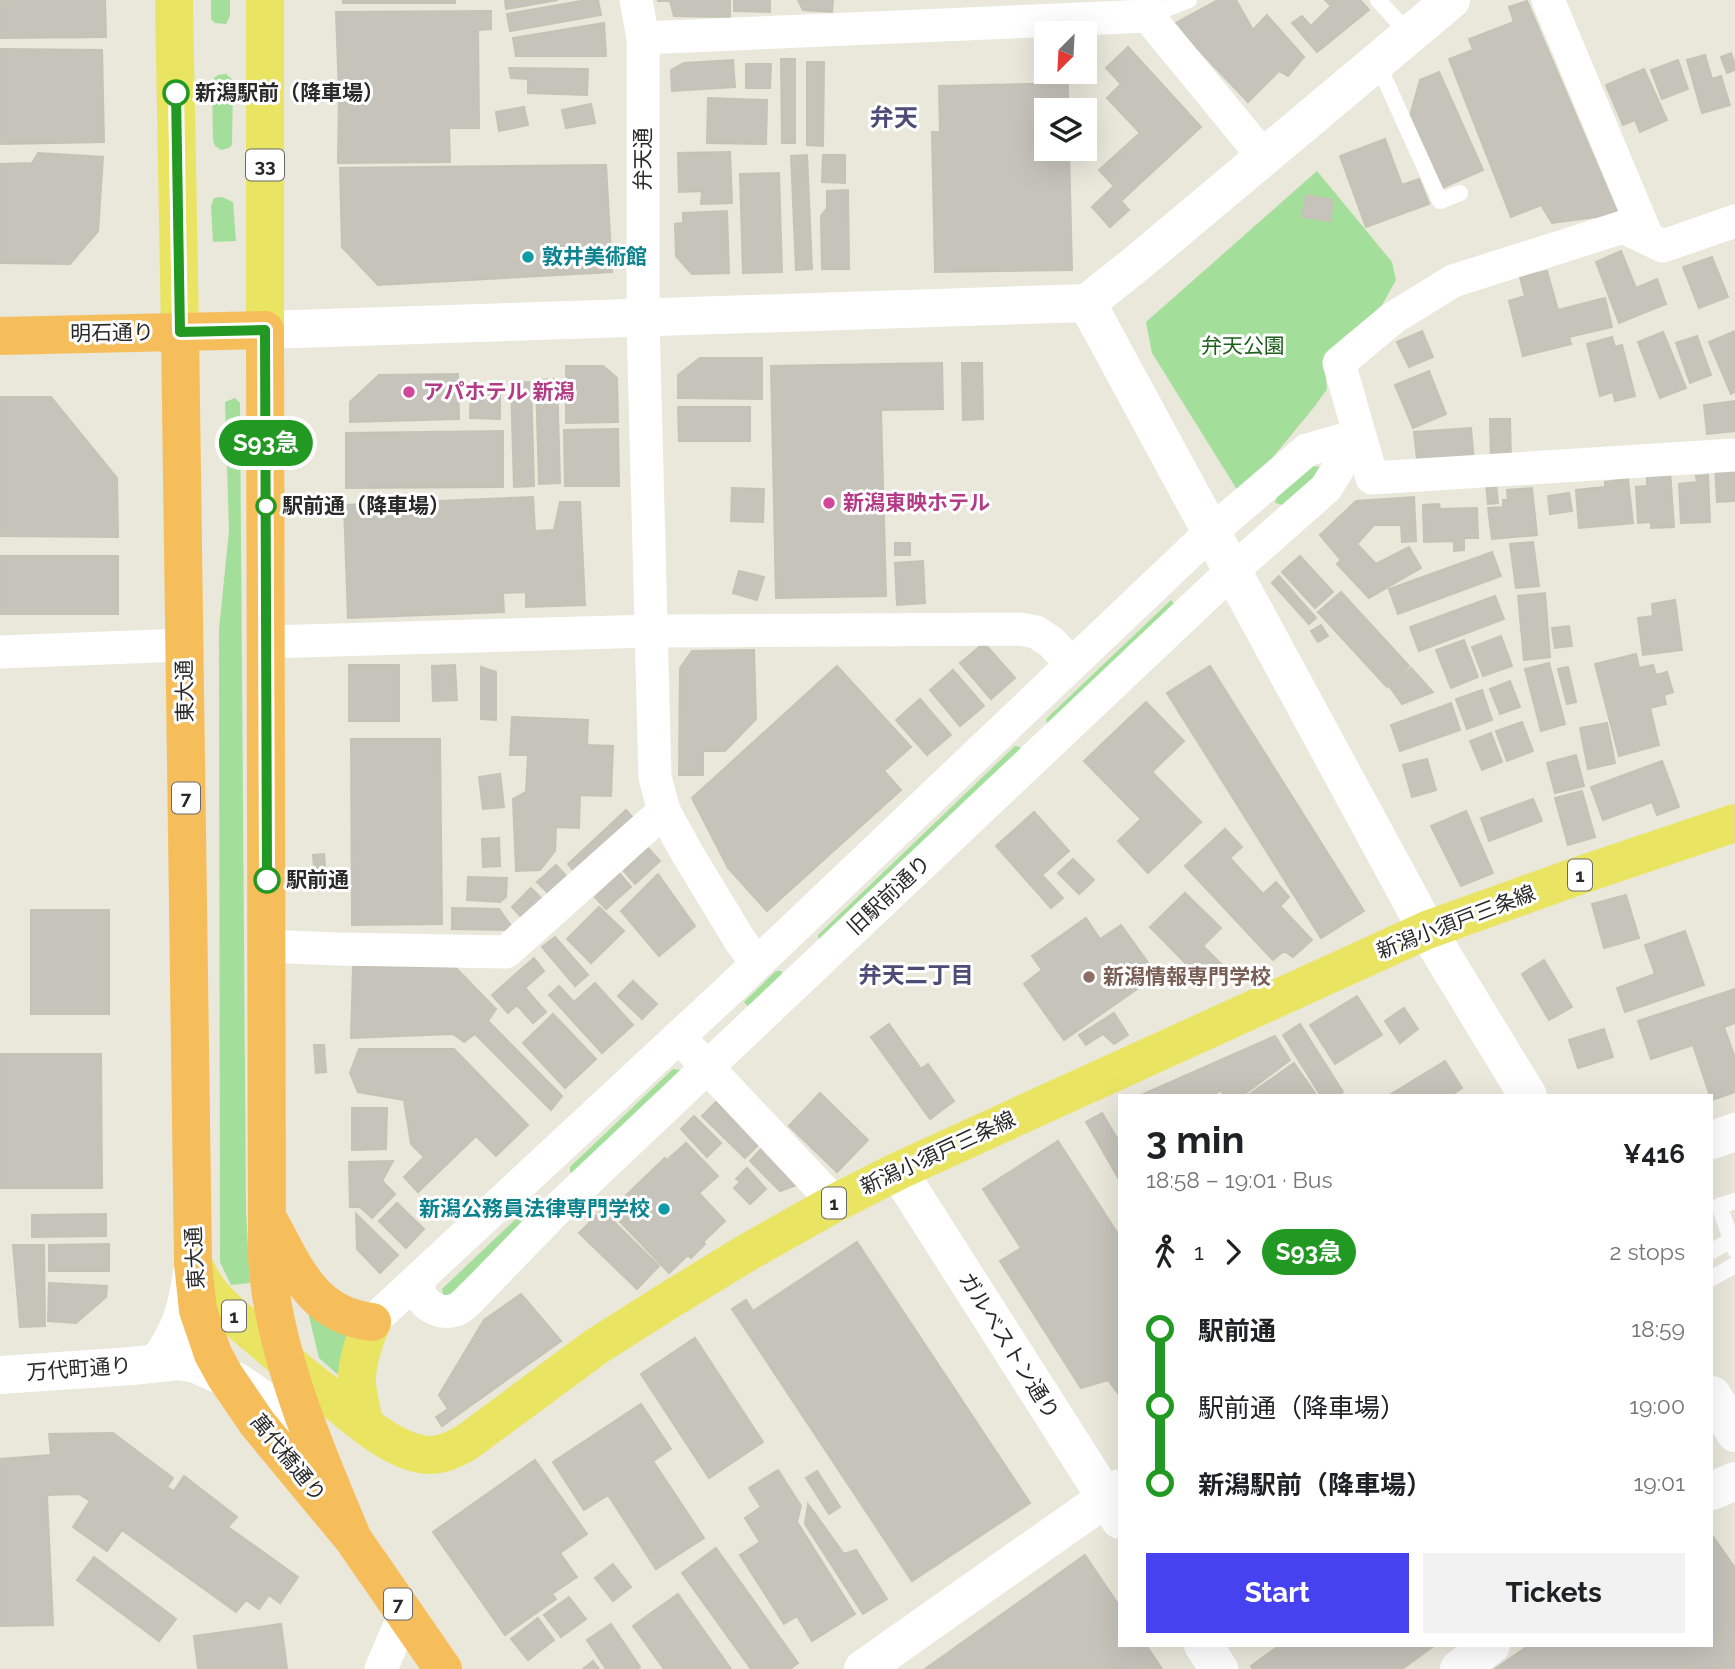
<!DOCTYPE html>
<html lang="en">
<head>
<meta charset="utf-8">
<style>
	body { margin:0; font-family:Raleway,"Noto Sans JP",sans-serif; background:#f2f2f2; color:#202124; height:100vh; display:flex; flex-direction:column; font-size:26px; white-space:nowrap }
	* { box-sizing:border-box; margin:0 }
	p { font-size:23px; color:#757577 }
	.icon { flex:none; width:38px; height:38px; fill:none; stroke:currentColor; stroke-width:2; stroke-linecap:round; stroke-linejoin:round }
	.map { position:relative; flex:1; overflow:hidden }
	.sheet { position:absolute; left:1118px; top:1094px; width:595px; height:553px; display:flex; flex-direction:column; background:#fff; border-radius:0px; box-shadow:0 7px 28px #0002 }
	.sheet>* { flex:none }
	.badge { padding:0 14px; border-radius:23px; font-size:24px; line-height:46px }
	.needle { width:46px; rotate:204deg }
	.buttons { position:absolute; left:1034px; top:21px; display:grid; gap:14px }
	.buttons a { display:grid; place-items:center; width:63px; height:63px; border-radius:0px; background:#fff; box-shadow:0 7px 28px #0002; font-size:35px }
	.map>.badge { position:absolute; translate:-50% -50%; box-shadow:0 0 0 4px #fff }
	.legs { display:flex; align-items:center; gap:10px; height:77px; padding:0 28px; font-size:23px }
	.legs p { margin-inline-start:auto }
	.head { display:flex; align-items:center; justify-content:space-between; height:119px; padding:0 28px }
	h1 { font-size:38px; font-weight:700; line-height:52px }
	.cta { display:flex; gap:14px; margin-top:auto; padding:14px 28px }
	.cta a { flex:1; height:80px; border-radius:0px; background:#4642f0; color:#fff; font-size:28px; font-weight:700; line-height:80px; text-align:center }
	.cta a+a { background:#f2f2f2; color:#202124 }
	ul { padding:0 28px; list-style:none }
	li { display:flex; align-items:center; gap:24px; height:77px; font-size:26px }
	li i { display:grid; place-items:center; width:10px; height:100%; margin:0 9px; background:currentColor }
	li i::after { content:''; width:18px; height:18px; margin:-9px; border:5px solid; border-radius:50%; background:#fff }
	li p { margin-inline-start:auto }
	li:first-child i { background:linear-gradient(#0000 50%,currentColor 0) }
	li:last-child i { background:linear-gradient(currentColor 50%,#0000 0) }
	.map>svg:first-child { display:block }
</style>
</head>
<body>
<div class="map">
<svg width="1735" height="1669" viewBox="0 0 1735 1669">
	<rect width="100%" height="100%" fill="#eae7db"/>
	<path fill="#a3df9a" d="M211 0H230V16L226 24 215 23 211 19Z
		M226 74 231 78 233 84 232 145 229 148 221 150 215 146 213 140 212 84 214 78 218 75Z
		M1317 171 1392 262 1396 280 1382 305 1324 360 1327 389 1315 406 1241 496 1152 353 1146 322Z
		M222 197 233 202 236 241 213 242 211 206 214 198Z
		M235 398 240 403 246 1212 250 1283 231 1285 220 1262 219 629 229 531 225 402Z
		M1312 466 1320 467 1318 475 1283 505 1275 503 1277 497Z
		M1171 600 1177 607 1047 724 1046 719Z
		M1015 746 1020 747 1021 755 819 940 818 935Z
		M776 971H782L781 978 750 1009 744 1002Z
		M673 1069 681 1070 576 1173 570 1172V1167Z
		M537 1199H543L544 1205 448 1296 443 1295 442 1289Z
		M308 1312 357 1334 345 1381 319 1358Z"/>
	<path fill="#c6c3bb" stroke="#c5c3b5" stroke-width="2" d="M0 0H105L106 37 0 38Z
		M343 0H455V3H343Z
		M505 0H558L506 9Z
		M587 0H598L601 15 510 31 507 14Z
		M658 0H730V17L674 16 670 1H658Z
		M734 0H770V12L734 11Z
		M798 0H833L832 12 803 10Z
		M1218 0H1236L1253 30 1267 15 1304 57 1288 76 1279 71 1248 102 1174 24Z
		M1325 0H1360L1369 10 1317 52 1292 23 1302 16 1311 26 1331 6Z
		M1527 1 1618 214 1552 223 1541 205 1511 217 1449 59 1473 50 1469 39 1514 22 1509 7Z
		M491 11V29L478 30 479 128H449L450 162 338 163 339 93 336 12Z
		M604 23 606 56H516L513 38Z
		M1128 47 1201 127 1121 201 1129 210 1110 227 1092 207 1114 186 1099 170 1140 133 1107 98 1121 84 1106 68Z
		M0 49 102 50 104 142 0 144Z
		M1731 53 1735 65V70L1727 73 1721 57Z
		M1705 55 1712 79 1721 76 1730 105 1702 113 1687 60Z
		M781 59H795V143H782Z
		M733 60 735 87 672 91 671 70 684 63Z
		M1678 60 1688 89 1662 99 1651 70Z
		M807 62H824L823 146 807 145Z
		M746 64H771L770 88H746Z
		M509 68 588 69 587 95 528 93V79L511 78Z
		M1644 69 1667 120 1640 132 1635 120 1623 125 1606 85Z
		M1439 72 1483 170 1442 188 1410 116 1420 80Z
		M1068 83V110H1046V149H1069L1072 270 935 272 932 132H940L939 86Z
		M708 98 767 100 766 144 707 143Z
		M591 104 595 123 566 128 562 110Z
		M524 107 528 125 499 131 496 112Z
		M1385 139 1402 185 1419 179 1429 204 1366 227 1340 156Z
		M730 152 732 203 701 204 702 191 679 192 678 153Z
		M38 153 103 157 98 231 70 264 0 263V164L32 163Z
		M807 155 812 269 796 270 791 156Z
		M823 155H845V183L822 182Z
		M606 165 612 272 378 285 342 247 340 168Z
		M779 173 782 272 743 273 740 174Z
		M848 190 849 269H822L821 216 827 208V191Z
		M1306 195 1333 200 1330 221 1302 217Z
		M727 211 729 273 692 274 676 256 675 224 683 223V213Z
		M1621 251 1636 288 1657 279 1666 304 1619 323 1596 262Z
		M1712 257 1728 297 1699 308 1683 267Z
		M1547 271 1558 310 1605 298 1612 327 1569 337 1571 344 1523 356 1509 301 1525 296 1520 277Z
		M1422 331 1433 357 1409 367 1397 342Z
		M1735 331V392L1731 394 1709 342Z
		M1663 332 1686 388 1660 398 1638 342Z
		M1697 336 1711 375 1690 383 1676 343Z
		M1612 337 1615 347 1622 345 1635 396 1615 401 1613 392 1600 396 1587 344Z
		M700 358H762V399L678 398V375Z
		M942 363 943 409 881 410 886 596 776 598 771 366Z
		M962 363H982L983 419 963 420Z
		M566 366H603L617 378 618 422 566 423Z
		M1429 371 1446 414 1413 428 1395 385Z
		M458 374 459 419 350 422V402L379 375Z
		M557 379 560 483 539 484 536 380Z
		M531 382 534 486 514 487 511 383Z
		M471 385H500V419L470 418Z
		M0 397H51L117 478 118 537 0 536Z
		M1735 401V431L1707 434 1704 405Z
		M678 407H750V441H679Z
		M1490 419H1510L1511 462H1491Z
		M1471 428 1474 463 1418 468 1414 432Z
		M618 429 619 486H565L564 430Z
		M503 431V487L346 488V433Z
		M1735 464V501L1717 502 1715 465Z
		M1670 471 1674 527 1651 528V522L1638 523 1636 487 1647 486V473Z
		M1708 475 1710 522 1681 523 1679 484 1697 482 1696 476Z
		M1628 479 1633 523 1579 528 1576 490 1605 487V482Z
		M1496 483 1498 503 1488 504 1486 484Z
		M732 488 764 489 763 522 731 521Z
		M1532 488 1537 535 1492 539 1488 508 1503 507V500H1508L1507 490Z
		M1569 493 1572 511 1550 514 1548 496Z
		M533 497 535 531 554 530 560 502H580L585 605 526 607V592L503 593 504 612 348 618 344 505Z
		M1414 497 1416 541 1402 542 1401 525H1374L1357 544 1376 564 1409 547 1421 568 1369 598 1337 564 1341 560 1320 535 1356 501Z
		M1439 504 1440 509 1477 508 1478 538H1464V550L1454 551V541L1424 542 1423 505Z
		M1533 542 1539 586 1516 588 1510 544Z
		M895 543H910V555H895Z
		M1492 552 1501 576 1398 614 1389 589Z
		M0 556H118V614H0Z
		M1300 556 1333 592 1315 608 1282 572Z
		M923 561 925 603 897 605 895 563Z
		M739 571 764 577 757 600 733 593Z
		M1279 576 1316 618 1309 624 1272 583Z
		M1341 592 1409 666 1387 687 1318 612Z
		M1545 593 1550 657 1524 660 1518 596Z
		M1495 596 1504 619 1419 651 1410 627Z
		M1675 600 1682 650 1643 655 1638 618 1653 616 1652 604Z
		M1321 625 1328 636 1318 642 1311 631Z
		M1569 626 1572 646 1555 648 1552 628Z
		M1501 636 1512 666 1483 676 1472 647Z
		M1464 640 1478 677 1451 688 1436 650Z
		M984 643 1015 678 991 699 960 663Z
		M754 650 756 719 725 751H703V775H679L680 668 692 651Z
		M1636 654 1639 668 1653 665 1656 675 1667 672 1673 692 1664 695 1666 704 1650 708 1659 745 1619 756 1595 664Z
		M1549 663 1565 724 1541 731 1525 669Z
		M349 665H399V721H349Z
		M455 665 457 700 433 701 432 666Z
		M837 666 911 747 884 771 901 790 767 911 728 868 692 798Z
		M1210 666 1364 911 1321 938 1167 693Z
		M481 667 496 672V720L481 719Z
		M1568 667 1576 702 1567 704 1558 669Z
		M1411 668 1433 692 1402 704 1389 686Z
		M953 670 984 706 960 726 930 690Z
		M1510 681 1520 707 1500 714 1490 689Z
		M1482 690 1492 720 1467 729 1456 699Z
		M920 699 951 735 927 755 896 720Z
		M1146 702 1184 741 1152 772 1201 822 1148 873 1118 841 1141 819 1084 761Z
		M1451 703 1460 730 1400 751 1391 725Z
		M512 717 588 720 587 745 613 746 611 796 580 795 579 828 556 827 555 851 540 870 516 871 513 799 526 792 528 755H510Z
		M1522 722 1533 751 1507 761 1496 731Z
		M1607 723 1615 763 1588 769 1580 728Z
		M1491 733 1502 762 1482 770 1470 741Z
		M351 739H440L442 924 352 925Z
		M1576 755 1584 786 1555 793 1547 763Z
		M1427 759 1436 790 1412 797 1403 765Z
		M1662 761 1679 807 1657 815 1652 802 1603 820 1591 787Z
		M500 774 504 807 483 809 479 777Z
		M1582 791 1595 837 1568 845 1555 798Z
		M1533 799 1542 821 1489 841 1481 818Z
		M626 810 633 818 574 871 568 864Z
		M1466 811 1493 873 1461 886 1431 826Z
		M1034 812 1069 851 1042 875 1063 898 1051 908 996 846Z
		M1225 829 1242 847 1230 858 1263 894 1276 882 1289 897 1280 906 1312 940 1293 957 1284 951 1273 960 1185 866Z
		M499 838 500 866 483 867 482 839Z
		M648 848 660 861 635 884 624 871Z
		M324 854 327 890 316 891 313 855Z
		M1073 859 1094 880 1079 894 1058 873Z
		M556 865 569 879 552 897 537 882Z
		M620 874 631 887 606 909 595 897Z
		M658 874 695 926 659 956 621 911Z
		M468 877 507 878 506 897 500 902 467 900Z
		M531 888 544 901 525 921 512 907Z
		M1185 893 1221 928 1203 946 1221 964 1203 981 1150 927Z
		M1626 895 1639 938 1604 948 1592 904Z
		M599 907 624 931 591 963 567 939Z
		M452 908 499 909 514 930 452 929Z
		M31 910H109V1014H31Z
		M1086 918 1100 939 1121 925 1157 975 1064 1040 1024 984 1042 970 1032 956Z
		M1685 931 1704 985 1625 1012 1617 988 1655 974 1645 945Z
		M555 937 588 975 575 986 542 947Z
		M534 958 544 971 525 988 546 1012 533 1023 517 1005 508 1013 492 995Z
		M1544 960 1572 1007 1549 1020 1522 974Z
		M454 966 496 1009 488 1021 562 1096 551 1110 475 1034 464 1042 453 1034 351 1038 353 967Z
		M633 981 657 1004 642 1019 618 996Z
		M595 983 633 1025 602 1053 549 995 559 986 574 1002Z
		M1735 989V1023L1724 1027 1735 1058V1092L1712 1100V1096H1710L1693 1045 1651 1059 1638 1021Z
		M1357 996 1382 1035 1335 1064 1310 1025Z
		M1404 1008 1418 1029 1400 1043 1385 1021Z
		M1114 1013 1128 1035 1114 1044 1103 1034 1086 1045 1079 1035Z
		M553 1014 596 1059 565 1088 523 1043Z
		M889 1024 921 1069 928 1064 954 1101 930 1119 871 1037Z
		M1300 1024 1343 1092 1337 1096H1321L1283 1035Z
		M1604 1029 1613 1057 1578 1068 1569 1040Z
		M1275 1036 1290 1060 1242 1096H1225L1220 1090 1213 1096H1139Z
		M314 1045H324L326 1072 316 1073Z
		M359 1049H454L528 1125 496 1156 476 1136 418 1192 404 1177 424 1157 411 1144 404 1100 358 1092 350 1073Z
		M0 1054H101L102 1188H0Z
		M1445 1061 1462 1088 1450 1096H1388Z
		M1294 1063 1317 1096H1247Z
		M820 1093 868 1140 837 1172 789 1126Z
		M716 1102 759 1144 745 1158 702 1116Z
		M352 1108H387L386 1149 352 1150Z
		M1102 1113 1120 1143V1181L1086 1122Z
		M694 1116 721 1143 707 1157 681 1129Z
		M1058 1141 1120 1237V1396L1108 1380 1081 1388 1000 1261 1021 1248 983 1189Z
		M686 1143 718 1176 699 1193 725 1221 703 1242 705 1244 691 1258 688 1255 669 1273 611 1212 618 1206 617 1204 665 1158 667 1160Z
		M762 1148 799 1184 780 1191 750 1161Z
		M393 1161 382 1181 395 1194 372 1218 360 1207H350L349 1162Z
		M747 1168 766 1189 750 1204 734 1188 740 1182 736 1179Z
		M397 1203 424 1229 406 1248 379 1221Z
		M602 1210 659 1266 637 1289 579 1233Z
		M106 1214V1236L32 1237V1215Z
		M356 1214 398 1255 380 1273 357 1249Z
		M857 1242 1030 1503 912 1581 732 1309 746 1300 753 1311Z
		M109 1244V1271H49V1245Z
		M13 1245H44L45 1326 20 1327Z
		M49 1283 107 1286 106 1297 76 1323 48 1321Z
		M521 1294 561 1341 442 1426 436 1417 448 1409 439 1395 484 1320Z
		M695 1338 763 1442 709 1478 641 1374Z
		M641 1404 671 1449 653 1461 704 1538 656 1569 608 1495 584 1510 553 1462Z
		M113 1433 173 1478 167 1487 174 1491 184 1476 237 1517 228 1527 298 1577 280 1603 269 1595 259 1609 246 1600 236 1612 122 1530 107 1551 73 1527 90 1501 79 1494 47 1495 53 1625 1 1626 0 1459 51 1455 49 1434Z
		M535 1460 587 1534 560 1553 577 1577 552 1594 556 1599 505 1635 433 1532Z
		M778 1470 801 1506 797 1522 855 1614 812 1641 797 1616 784 1624 740 1555 760 1542 745 1518 761 1507 749 1488Z
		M817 1471 840 1507 829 1514 806 1478Z
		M808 1504 844 1554 856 1550 887 1599 863 1614 805 1524Z
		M1712 1535 1735 1568V1669H1495L1529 1645H1712Z
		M716 1548 798 1663 790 1669H751L682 1573Z
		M1085 1555 1120 1607V1645H1146L1162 1669H925Z
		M94 1557 176 1619 159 1641 77 1580Z
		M613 1564 631 1587 613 1601 595 1578Z
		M678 1594 731 1669H664L633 1626Z
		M569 1597 586 1619 561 1637 544 1615Z
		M538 1618 554 1640 528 1660 511 1639Z
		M281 1624 287 1669H198L194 1636Z
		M611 1624 640 1667 637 1669H606L587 1640Z
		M1280 1645H1435L1402 1669H1253L1251 1666Z
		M593 1661 599 1669H583Z"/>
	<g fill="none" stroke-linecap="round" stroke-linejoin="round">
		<path stroke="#fff" stroke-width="16" d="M1378 0 1410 35
			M1148 16 1189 0
			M1377 62 1440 201 1460 193
			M1735 1201 1719 1206 1735 1250
			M1712 1251 1731 1240
			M1712 1278 1735 1265"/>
		<path stroke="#fff" stroke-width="33" d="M636 0 643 38V319L655 777 664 811 687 853 741 942 757 963
			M1148 0V16L1263 156
			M1548 0 1648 239
			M643 38 1148 16
			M1735 221 1663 246 1623 227 1453 281 1393 318 1339 363 1372 478 1735 455
			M266 642 651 631 1020 629 1036 632 1051 642 1072 664
			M0 652 184 645
			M267 946 338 949 506 952 664 811
			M693 1052 835 1203
			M421 1277C420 1281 419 1284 419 1288 420 1305 440 1315 455 1310 459 1309 462 1306 465 1304L552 1214 1232 571 1326 488 1359 435
			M372 1322 726 993 1211 532 1307 450 1359 435
			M381 1669 405 1613"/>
		<path stroke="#fff" stroke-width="38" d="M1087 303 1427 930 1528 1096
			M265 330 1087 303 1136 264 1451 0
			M1712 1140 1735 1132
			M898 1171 1120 1520
			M157 1363C180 1334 187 1308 192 1272
			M0 1375 132 1366 178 1361 196 1364 239 1383 269 1404 290 1421 316 1456
			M1712 1395 1735 1433
			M1712 1491 1735 1481
			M1203 1645 1219 1669
			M863 1669 1120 1488
			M1459 1669 1491 1645"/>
		<path stroke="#e9e562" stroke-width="38" d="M174 0 180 332
			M265 0V330
			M193 1263C198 1274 204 1286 212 1295 224 1309 238 1320 252 1332 272 1349 293 1367 314 1384 343 1406 385 1448 421 1454 438 1458 453 1450 467 1442L597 1346 668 1301 748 1252 835 1203 898 1171 1427 930 1572 878 1735 823
			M364 1424C362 1411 358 1397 357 1384 356 1363 364 1341 372 1322"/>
		<path stroke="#f6be5b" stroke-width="38" d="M180 332 193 1263 198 1310 213 1354 225 1376 257 1423 353 1539 443 1669
			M0 336 265 330 267 1257C268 1270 269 1283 271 1295 285 1380 320 1460 353 1539
			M271 1224C296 1270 313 1315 372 1322"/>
	</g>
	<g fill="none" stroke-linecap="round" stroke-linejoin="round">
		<g stroke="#fff" stroke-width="16">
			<path id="line-1" d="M176 93 180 332 265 330 267 880"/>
		</g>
		<use href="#line-1" stroke="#292" stroke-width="10"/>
	</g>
	<g fill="#fff" stroke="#292" stroke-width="3.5">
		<circle cx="176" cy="93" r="12"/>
		<circle cx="266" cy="506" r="9"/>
		<circle cx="267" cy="880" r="12"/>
	</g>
	<g fill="#0f9aa8" stroke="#fff" stroke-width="2.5">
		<circle cx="528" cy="257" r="7"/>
		<circle cx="664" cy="1209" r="7"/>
	</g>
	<g fill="#d1479c" stroke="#fff" stroke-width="2.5">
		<circle cx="409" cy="392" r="7"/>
		<circle cx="829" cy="503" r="7"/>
	</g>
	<circle fill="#8d6e63" stroke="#fff" stroke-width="2.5" cx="1089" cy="977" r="7"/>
	<g text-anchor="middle" stroke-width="6" stroke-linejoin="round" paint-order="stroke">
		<g fill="#fff" stroke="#696969" stroke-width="2">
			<rect x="246" y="149.5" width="38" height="31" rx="5"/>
			<rect x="172" y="782.5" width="28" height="31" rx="5"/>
			<rect x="1568" y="859.5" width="24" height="31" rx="5"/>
			<rect x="822" y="1187.5" width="24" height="31" rx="5"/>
			<rect x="222" y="1300.5" width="24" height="31" rx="5"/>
			<rect x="384" y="1588.5" width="28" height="31" rx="5"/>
		</g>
		<g font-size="19" font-weight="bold" fill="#292929">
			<text x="265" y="172">33</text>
			<text x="186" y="805">7</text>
			<text x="1580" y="882">1</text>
			<text x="834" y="1210">1</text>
			<text x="234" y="1323">1</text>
			<text x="398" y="1611">7</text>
		</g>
		<g font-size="21" font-weight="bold" fill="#292929" stroke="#fff" text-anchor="start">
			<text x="195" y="100">新潟駅前（降車場）</text>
			<text x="282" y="513">駅前通（降車場）</text>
			<text x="286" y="887">駅前通</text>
		</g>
		<g font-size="21" fill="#292929" stroke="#fff">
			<text transform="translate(643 159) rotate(-90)" y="7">弁天通</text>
			<text transform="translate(112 333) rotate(-1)" y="7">明石通り</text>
			<text transform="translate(185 691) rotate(-91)" y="7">東大通</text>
			<text transform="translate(889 895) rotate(-43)" y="7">旧駅前通り</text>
			<text transform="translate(1456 922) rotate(-21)" y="7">新潟小須戸三条線</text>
			<text transform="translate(938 1153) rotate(-25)" y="7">新潟小須戸三条線</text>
			<text transform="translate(195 1258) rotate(-93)" y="7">東大通</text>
			<text transform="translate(1009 1346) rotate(58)" y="7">ガルベストン通り</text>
			<text transform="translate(79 1369) rotate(-4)" y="7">万代町通り</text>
			<text transform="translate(288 1458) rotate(51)" y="7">萬代橋通り</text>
		</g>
		<g font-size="21" font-weight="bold" fill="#0d838f" stroke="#fff" text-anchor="start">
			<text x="542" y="264">敦井美術館</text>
			<text x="650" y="1216" text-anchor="end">新潟公務員法律専門学校</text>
		</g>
		<g font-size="21" fill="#1d611d" stroke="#fff">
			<text x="1243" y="353">弁天公園</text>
		</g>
		<g font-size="21" font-weight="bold" fill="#b23c85" stroke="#fff" text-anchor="start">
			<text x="423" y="399">アパホテル 新潟</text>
			<text x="843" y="510">新潟東映ホテル</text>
		</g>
		<g font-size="21" font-weight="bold" fill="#785e54" stroke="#fff" text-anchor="start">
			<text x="1103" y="984">新潟情報専門学校</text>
		</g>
		<g font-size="23" font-weight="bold" fill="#4d4c77" stroke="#fff">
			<text x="916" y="983">弁天二丁目</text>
		</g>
		<g font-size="24" font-weight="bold" fill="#4d4c77" stroke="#fff">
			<text x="894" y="126">弁天</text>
		</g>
	</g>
</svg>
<div class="buttons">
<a><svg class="needle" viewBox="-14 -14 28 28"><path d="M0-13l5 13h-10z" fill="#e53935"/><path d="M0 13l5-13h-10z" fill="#757577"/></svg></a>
<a><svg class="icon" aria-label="layers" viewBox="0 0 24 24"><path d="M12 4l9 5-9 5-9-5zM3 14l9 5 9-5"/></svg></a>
</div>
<b class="badge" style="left:266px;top:443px;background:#292;color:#fff">S93急</b>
<section class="sheet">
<div class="head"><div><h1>3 min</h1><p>18:58 – 19:01 · Bus</p></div><b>¥416</b></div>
<div class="legs"><svg class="icon" aria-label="walk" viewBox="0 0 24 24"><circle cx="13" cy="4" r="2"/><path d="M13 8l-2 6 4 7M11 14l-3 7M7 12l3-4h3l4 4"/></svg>1<svg class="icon" aria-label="forward" viewBox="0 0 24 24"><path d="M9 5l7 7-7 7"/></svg><b class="badge" style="background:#292;color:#fff">S93急</b><p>2 stops</p></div>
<ul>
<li><i style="color:#292"></i><b>駅前通</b><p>18:59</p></li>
<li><i style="color:#292"></i><span>駅前通（降車場）</span><p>19:00</p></li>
<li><i style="color:#292"></i><b>新潟駅前（降車場）</b><p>19:01</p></li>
</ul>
<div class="cta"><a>Start</a><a>Tickets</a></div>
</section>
</div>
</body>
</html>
